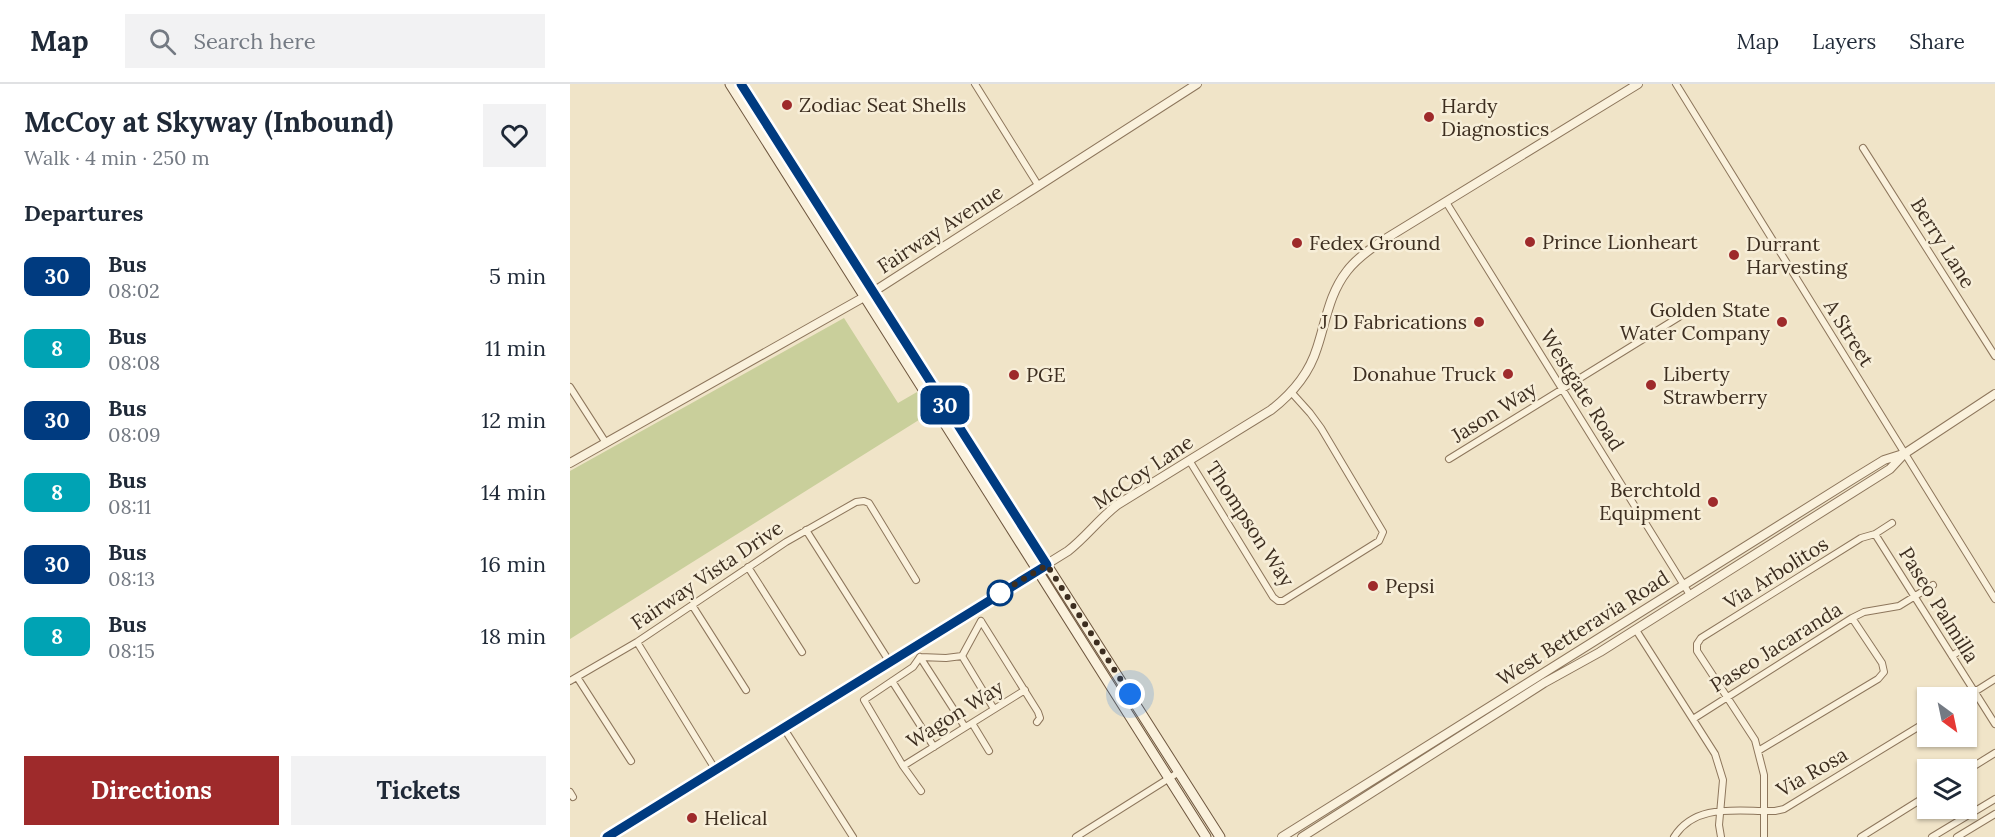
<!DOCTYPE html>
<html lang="en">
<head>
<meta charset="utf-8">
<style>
	body { margin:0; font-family:Lora,serif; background:#f2f2f3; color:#1f2937; height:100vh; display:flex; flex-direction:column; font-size:22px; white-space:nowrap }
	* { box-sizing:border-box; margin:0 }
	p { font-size:20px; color:#747a83 }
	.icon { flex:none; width:33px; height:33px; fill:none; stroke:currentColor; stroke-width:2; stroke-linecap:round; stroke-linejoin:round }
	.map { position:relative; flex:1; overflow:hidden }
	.side { display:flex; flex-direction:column; background:#fff; width:570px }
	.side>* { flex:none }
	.badge { padding:0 12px; border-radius:9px; font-size:21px; line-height:39px }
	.needle { width:39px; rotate:147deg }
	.controls { position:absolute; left:1347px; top:603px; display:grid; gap:12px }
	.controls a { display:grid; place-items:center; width:60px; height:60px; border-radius:0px; background:#fff; box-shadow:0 2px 4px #0004; font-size:30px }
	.you { position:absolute; width:30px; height:30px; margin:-15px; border:4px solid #fff; border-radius:50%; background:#1a73e8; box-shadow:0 0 0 9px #1a73e833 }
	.map>.badge { position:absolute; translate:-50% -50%; box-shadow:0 0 0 3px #fff }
	h2 { padding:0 24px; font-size:22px; line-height:54px }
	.round { display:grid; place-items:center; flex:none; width:63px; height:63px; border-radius:0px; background:#f2f2f3 }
	.overview { display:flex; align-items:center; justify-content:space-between; height:102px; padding:0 24px }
	h1 { font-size:28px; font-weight:700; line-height:45px }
	.cta { display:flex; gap:12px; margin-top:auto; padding:12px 24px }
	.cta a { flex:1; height:69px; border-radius:0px; background:#9e2a2b; color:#fff; font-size:24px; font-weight:700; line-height:69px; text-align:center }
	.cta a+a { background:#f2f2f3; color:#1f2937 }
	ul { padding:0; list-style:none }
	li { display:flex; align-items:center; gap:18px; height:72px; padding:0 24px }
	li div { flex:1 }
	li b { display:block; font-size:22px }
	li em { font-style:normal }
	li .badge { min-width:66px; font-weight:700; text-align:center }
	header { display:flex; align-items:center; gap:36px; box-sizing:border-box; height:84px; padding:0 30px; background:#fff; border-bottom:2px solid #e0e1e3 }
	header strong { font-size:28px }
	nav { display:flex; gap:33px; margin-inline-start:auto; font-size:21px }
	.search { width:420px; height:54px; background:#f2f2f3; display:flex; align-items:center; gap:15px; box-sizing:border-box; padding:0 21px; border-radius:0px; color:#747a83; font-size:22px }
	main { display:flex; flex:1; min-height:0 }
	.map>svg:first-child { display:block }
</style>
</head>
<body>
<header>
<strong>Map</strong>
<div class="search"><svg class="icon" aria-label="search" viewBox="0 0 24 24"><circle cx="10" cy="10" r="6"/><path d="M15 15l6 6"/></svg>Search here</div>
<nav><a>Map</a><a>Layers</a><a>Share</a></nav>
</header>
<main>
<section class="side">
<div class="overview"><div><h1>McCoy at Skyway (Inbound)</h1><p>Walk · 4 min · 250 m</p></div><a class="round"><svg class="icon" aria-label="heart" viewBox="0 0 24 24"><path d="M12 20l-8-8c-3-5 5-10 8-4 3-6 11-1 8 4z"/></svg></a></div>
<h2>Departures</h2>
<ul>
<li><span class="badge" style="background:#003b80;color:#fff">30</span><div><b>Bus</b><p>08:02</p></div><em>5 min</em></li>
<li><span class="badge" style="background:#00a3b4;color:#fff">8</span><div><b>Bus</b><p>08:08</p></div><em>11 min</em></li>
<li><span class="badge" style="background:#003b80;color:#fff">30</span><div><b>Bus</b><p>08:09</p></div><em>12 min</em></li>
<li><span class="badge" style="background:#00a3b4;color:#fff">8</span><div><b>Bus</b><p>08:11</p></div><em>14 min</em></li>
<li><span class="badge" style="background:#003b80;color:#fff">30</span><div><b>Bus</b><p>08:13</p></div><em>16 min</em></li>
<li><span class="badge" style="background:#00a3b4;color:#fff">8</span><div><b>Bus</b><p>08:15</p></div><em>18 min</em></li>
</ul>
<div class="cta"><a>Directions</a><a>Tickets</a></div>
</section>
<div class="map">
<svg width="1425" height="753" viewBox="0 0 1425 753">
	<rect width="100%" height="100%" fill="#f0e4c8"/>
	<path fill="#c9cf9b" d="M274 234 328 319 347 308 360 329 0 555V387Z"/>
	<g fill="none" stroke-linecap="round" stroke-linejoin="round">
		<g stroke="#8d765c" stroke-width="8">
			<path id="minor" d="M405 0 468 101
				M1106 0 1425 515
				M1293 64 1425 272
				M876 118 1120 511
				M0 303 36 359
				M879 375 1109 233
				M619 376 703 513 708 517H713L809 457 813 448 751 344 740 329 722 309
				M236 446 319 577
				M1305 450 1425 640
				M178 483 232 568
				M122 521 176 606
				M411 537 468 628 470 634 467 638
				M1066 546 1145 670 1153 696 1149 741 1151 753
				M67 558 145 685
				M392 572 424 625
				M1382 572 1398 561
				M350 573 343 583 294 616 333 682 351 707
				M350 573 395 643
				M350 573 376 574 392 572 411 537
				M7 593 61 677
				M0 597 67 558 216 458 286 418 294 417 299 419 346 496
				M322 597 364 663
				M1395 614 1425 595
				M1123 635 1282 534 1294 528 1329 522 1363 501
				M402 639 419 667
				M213 643 283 753
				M1188 667 1308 595 1314 588 1312 579 1282 534
				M333 682 455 606
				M1396 687 1425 669
				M0 708 3 713
				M506 753 609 688
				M1104 753C1126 718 1169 728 1205 727L1214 725 1358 637
				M1194 753V691L1185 656 1127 567V560L1131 554 1291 454 1305 450 1322 439
				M1291 753 1358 711
				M1362 753 1425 715
				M1387 753 1425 730"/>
		</g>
		<g stroke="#8d765c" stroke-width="10">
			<path id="tertiary" d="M0 379 303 208 627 0
				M37 753 498 467C516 453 529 435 547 421L701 326C723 309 739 290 747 264 756 237 759 210 777 187 786 175 800 165 812 157L1068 0
				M712 753 1283 395 1314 376 1333 370
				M732 753 974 599 1030 568 1320 385 1334 370 1425 310"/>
		</g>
		<g stroke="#6f573f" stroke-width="11">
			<path id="secondary" d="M160 0 636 753
				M171 0 650 753"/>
		</g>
		<use href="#minor" stroke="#faf1dc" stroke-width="6"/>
		<use href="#tertiary" stroke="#faf1dc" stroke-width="8"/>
		<use href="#secondary" stroke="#faf1dc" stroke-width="9"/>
	</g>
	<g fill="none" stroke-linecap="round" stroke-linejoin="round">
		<g stroke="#fff" stroke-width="14">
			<path id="line" d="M37 753 477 481 171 0"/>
		</g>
		<use href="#line" stroke="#003b80" stroke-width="9"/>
		<path stroke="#3d2e20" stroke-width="6" stroke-dasharray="0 10.8" d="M430 509 428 510 477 481 560 610"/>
	</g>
	<g fill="#9e2a2b" stroke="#f7eed8" stroke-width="2">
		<circle cx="217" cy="21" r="6"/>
		<circle cx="859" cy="33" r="6"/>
		<circle cx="960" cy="158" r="6"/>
		<circle cx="727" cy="159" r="6"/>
		<circle cx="1164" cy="171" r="6"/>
		<circle cx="909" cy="238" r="6"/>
		<circle cx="1212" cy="238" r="6"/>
		<circle cx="938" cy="290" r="6"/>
		<circle cx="444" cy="291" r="6"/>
		<circle cx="1081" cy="301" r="6"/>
		<circle cx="1143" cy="418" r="6"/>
		<circle cx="803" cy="502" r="6"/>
		<circle cx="122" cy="734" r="6"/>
	</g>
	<circle fill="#fff" stroke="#003b80" stroke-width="3" cx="430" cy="509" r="12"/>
	<g text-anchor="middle" stroke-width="5" stroke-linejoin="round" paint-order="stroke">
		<g font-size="20" fill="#3d2e20" stroke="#f7eed8" text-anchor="start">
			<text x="229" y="28">Zodiac Seat Shells</text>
			<text x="871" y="29">Hardy<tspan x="871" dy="23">Diagnostics</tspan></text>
			<text x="972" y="165">Prince Lionheart</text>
			<text x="739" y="166">Fedex Ground</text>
			<text x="1176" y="167">Durrant<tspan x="1176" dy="23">Harvesting</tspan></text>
			<text x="1200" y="233" text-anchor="end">Golden State<tspan x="1200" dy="23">Water Company</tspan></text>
			<text x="897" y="245" text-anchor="end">J D Fabrications</text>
			<text x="926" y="297" text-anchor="end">Donahue Truck</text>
			<text x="1093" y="297">Liberty<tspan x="1093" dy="23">Strawberry</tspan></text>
			<text x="456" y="298">PGE</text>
			<text x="1131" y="413" text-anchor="end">Berchtold<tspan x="1131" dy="23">Equipment</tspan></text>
			<text x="815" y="509">Pepsi</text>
			<text x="134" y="741">Helical</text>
		</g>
		<g font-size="20" fill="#3d2e20" stroke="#f7eed8">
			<text transform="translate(370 145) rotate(-33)" y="7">Fairway Avenue</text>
			<text transform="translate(1373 159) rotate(58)" y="7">Berry Lane</text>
			<text transform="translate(1279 249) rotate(58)" y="7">A Street</text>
			<text transform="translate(1012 306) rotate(58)" y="7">Westgate Road</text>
			<text transform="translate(924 328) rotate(-32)" y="7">Jason Way</text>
			<text transform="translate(573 388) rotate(-34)" y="7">McCoy Lane</text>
			<text transform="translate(680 440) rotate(57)" y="7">Thompson Way</text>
			<text transform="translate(1206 489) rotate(-32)" y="7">Via Arbolitos</text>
			<text transform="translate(137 491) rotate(-34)" y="7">Fairway Vista Drive</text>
			<text transform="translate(1369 521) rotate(58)" y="7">Paseo Palmilla</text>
			<text transform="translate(1013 544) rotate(-32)" y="7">West Betteravia Road</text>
			<text transform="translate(1206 563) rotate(-32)" y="7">Paseo Jacaranda</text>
			<text transform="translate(385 630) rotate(-32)" y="7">Wagon Way</text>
			<text transform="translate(1242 688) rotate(-30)" y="7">Via Rosa</text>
		</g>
	</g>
</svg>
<div class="controls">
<a><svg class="needle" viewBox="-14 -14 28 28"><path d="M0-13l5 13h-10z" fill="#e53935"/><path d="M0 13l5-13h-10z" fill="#747a83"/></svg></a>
<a><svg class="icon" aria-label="layers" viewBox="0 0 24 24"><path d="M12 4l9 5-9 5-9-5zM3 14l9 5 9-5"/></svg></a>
</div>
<div class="you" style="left:560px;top:610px"></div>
<b class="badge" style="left:375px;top:321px;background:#003b80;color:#fff">30</b>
</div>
</main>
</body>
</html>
